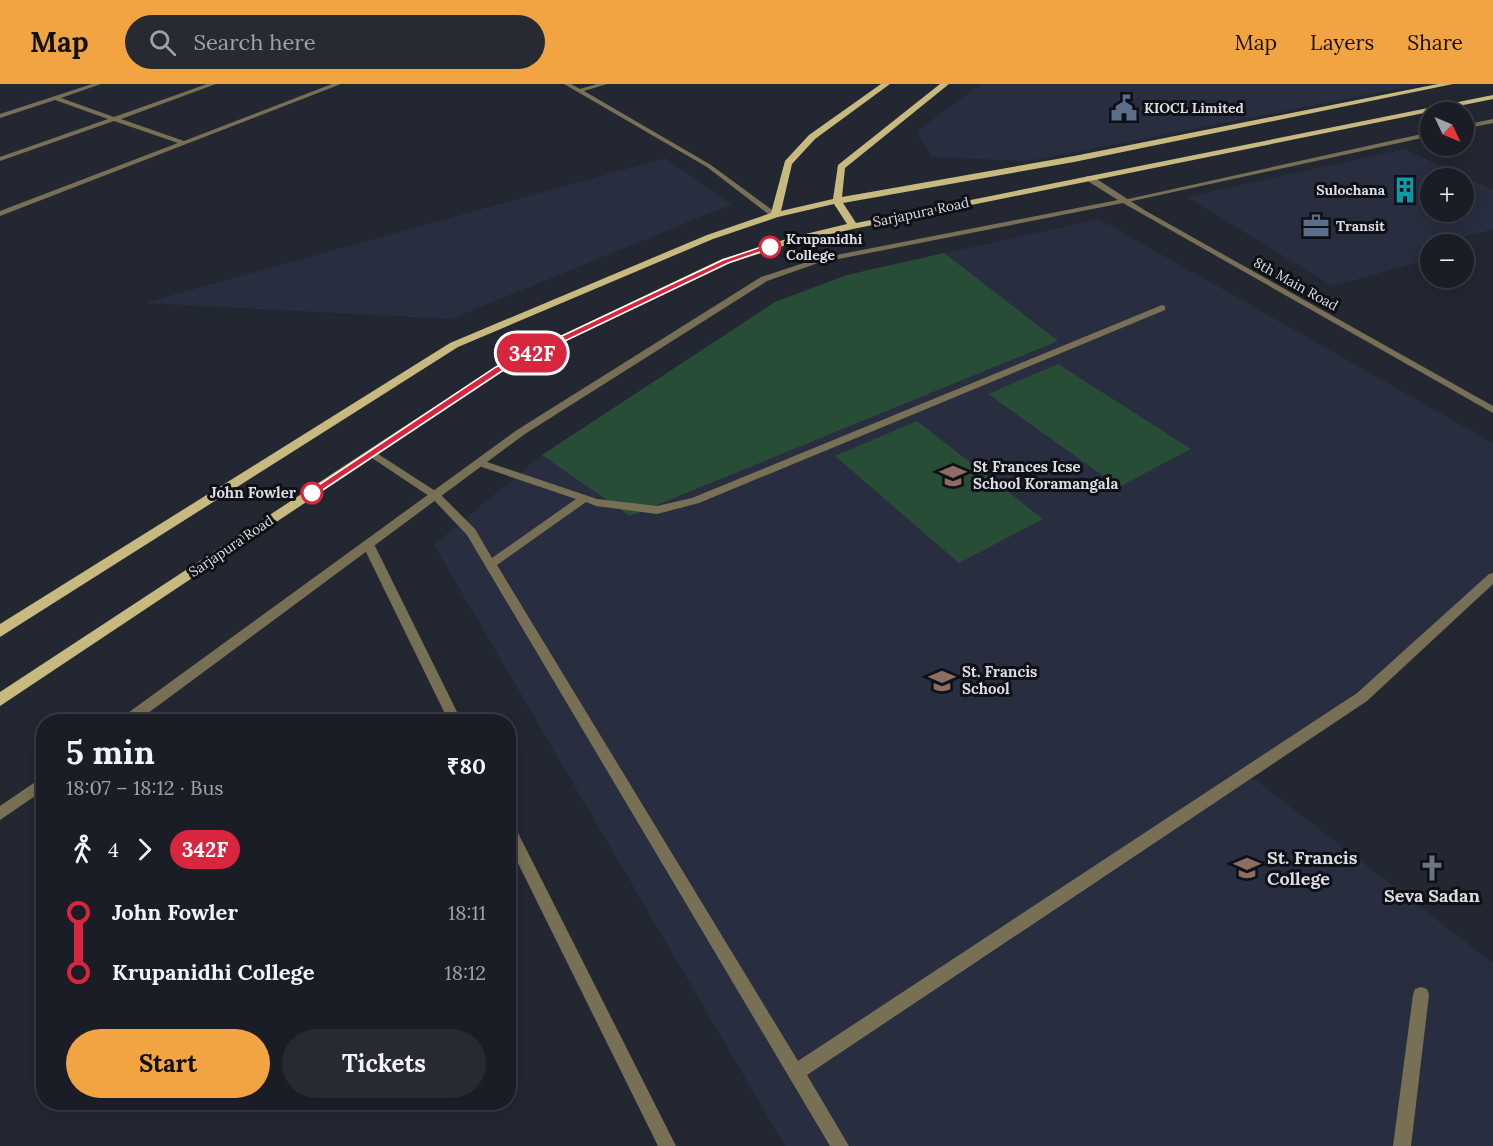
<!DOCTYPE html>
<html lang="en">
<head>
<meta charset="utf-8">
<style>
	body { margin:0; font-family:Lora,serif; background:#272a32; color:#f1f3f6; height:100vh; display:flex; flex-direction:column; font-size:22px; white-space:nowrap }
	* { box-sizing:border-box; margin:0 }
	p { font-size:20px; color:#9fa2a7 }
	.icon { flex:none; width:33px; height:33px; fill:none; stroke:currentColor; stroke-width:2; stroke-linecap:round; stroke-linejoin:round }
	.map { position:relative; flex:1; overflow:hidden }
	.sheet { position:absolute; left:36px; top:630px; width:480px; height:396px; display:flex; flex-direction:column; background:#1a1d26; border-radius:24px; box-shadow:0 3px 15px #0003,0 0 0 2px #383b43 }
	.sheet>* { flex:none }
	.badge { padding:0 12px; border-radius:20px; font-size:21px; line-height:39px }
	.needle { width:39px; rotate:134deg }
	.tools { position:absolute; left:1420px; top:18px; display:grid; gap:12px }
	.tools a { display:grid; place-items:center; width:54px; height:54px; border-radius:50%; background:#1a1d26; box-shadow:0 3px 15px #0003,0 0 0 2px #383b43; font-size:30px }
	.map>.badge { position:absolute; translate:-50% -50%; box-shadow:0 0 0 3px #fff }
	.legs { display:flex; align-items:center; gap:9px; height:66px; padding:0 30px; font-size:20px }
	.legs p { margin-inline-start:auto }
	.summary { display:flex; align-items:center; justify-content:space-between; height:102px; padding:0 30px }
	h1 { font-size:33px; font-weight:700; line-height:45px }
	.primary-button { display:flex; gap:12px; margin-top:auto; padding:12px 30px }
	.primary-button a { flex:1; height:69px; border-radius:36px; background:#f3a442; color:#111; font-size:24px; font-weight:700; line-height:69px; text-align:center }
	.primary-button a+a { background:#272a32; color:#f1f3f6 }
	ul { padding:0 30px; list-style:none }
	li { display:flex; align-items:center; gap:21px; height:60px; font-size:22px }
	li i { display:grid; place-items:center; width:9px; height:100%; margin:0 8px; background:currentColor }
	li i::after { content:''; width:15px; height:15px; margin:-8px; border:4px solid; border-radius:50%; background:#1a1d26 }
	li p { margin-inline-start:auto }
	li:first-child i { background:linear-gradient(#0000 50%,currentColor 0) }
	li:last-child i { background:linear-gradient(currentColor 50%,#0000 0) }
	header { display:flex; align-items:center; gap:36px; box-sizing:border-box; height:84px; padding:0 30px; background:#f3a442; color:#111 }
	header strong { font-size:28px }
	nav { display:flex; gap:33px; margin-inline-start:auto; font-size:21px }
	.search { width:420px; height:54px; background:#272a32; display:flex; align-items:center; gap:15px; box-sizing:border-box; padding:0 21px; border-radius:33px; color:#9fa2a7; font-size:22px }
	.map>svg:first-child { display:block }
</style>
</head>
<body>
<header>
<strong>Map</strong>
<div class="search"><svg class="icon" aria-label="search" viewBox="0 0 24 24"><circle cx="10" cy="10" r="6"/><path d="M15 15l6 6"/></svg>Search here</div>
<nav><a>Map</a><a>Layers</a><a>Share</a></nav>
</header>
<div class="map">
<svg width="1493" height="1062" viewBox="0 0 1493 1062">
	<rect width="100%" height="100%" fill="#232732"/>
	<path fill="#282e3f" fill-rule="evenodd" d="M981 0H1423L1029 77 932 73 916 48Z
		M1404 65 1493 106V145L1453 156 1461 160H1431V175L1332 202 1187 113ZM1431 94H1464V128H1431Z
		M665 74 732 120 451 235 144 219Z
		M1099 135 1493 359V503L1248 690 1493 879V1062H785L434 461 542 371 775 218 847 191Z"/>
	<path fill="#284d36" d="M944 169 1058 257 630 432 542 371 775 218 847 191Z
		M1058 280 1191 365 1119 403 988 310Z
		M917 337 1043 435 959 479 835 372Z"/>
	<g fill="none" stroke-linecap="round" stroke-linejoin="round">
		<path fill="#777054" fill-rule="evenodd" d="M564 0H571L580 5 597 0H607L584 7 711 81 779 131 772 133 707 83Z
			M1162 221 1165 222V226L699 419 657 430 596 422 586 418 497 481 798 977 1357 609 1489 490 1493 489V500L1367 617 807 991 849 1062H830L467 451 432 414 366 370 371 367 375 368 440 410 475 445 492 474 576 415 476 381 475 379 476 377H484L597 415 657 422 692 414Z
			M1421 903 1427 905 1429 911 1411 1062H1393L1413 911 1415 905Z"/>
		<path fill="#777054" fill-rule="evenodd" d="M92 0H101L61 14 114 33 207 0H216L121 35 184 57 332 0H341L0 132V127L178 59 114 37 0 77V73L108 35 55 16 0 34V30Z
			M1493 35V39L1464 45V41Z
			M1431 48V52L1123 119 1119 117Z
			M368 456 374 460 462 638H449L362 460Z
			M508 737 513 739 676 1062H658L508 759Z"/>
		<path fill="#777054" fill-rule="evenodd" d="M1086 92H1092L1146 127 1493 322V329L1123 119 818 179 767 197 525 350 136 638H120L121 634 517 346 761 193 816 175 1118 116 1086 96Z
			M44 692V706L0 736V722Z"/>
		<path fill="#c8ba7f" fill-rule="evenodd" d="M881 0H890L815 55 792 80 781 127 833 115 838 81 940 0H949L845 84 842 113 1074 72 1438 0H1453L1074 78 843 119 856 139 1493 11V15L853 145 799 157 730 179 503 287 0 622V608L495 283 722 175 793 153 847 140 834 120 778 133 713 155 458 263 0 553V540L450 259 707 151 771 129 785 77 809 51Z"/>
	</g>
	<path fill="#d7263d" stroke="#fff" stroke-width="1.5" d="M767 161 774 163 728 179 502 287 315 411 312 412 307 409 496 283 723 176Z"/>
	<defs>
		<g id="civic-bare" transform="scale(2.07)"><path d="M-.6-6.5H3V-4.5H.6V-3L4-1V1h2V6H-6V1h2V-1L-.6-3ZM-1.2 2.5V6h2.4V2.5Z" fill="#5c6f8a" stroke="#0e1015" stroke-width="2.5" paint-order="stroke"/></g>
		<g id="building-bare" transform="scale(2.07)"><path d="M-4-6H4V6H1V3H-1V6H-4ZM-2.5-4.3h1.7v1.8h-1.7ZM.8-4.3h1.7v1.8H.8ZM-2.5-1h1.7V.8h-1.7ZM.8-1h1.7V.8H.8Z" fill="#0f9aa8" stroke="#0e1015" stroke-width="2.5" paint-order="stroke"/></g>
		<g id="office-bare" transform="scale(2.07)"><path d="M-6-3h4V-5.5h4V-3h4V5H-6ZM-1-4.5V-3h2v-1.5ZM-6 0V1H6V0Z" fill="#5c6f8a" stroke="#0e1015" stroke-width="2.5" paint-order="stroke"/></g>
		<g id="school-bare" transform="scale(2.07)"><path d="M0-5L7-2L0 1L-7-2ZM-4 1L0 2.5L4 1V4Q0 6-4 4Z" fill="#8d6e63" stroke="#0e1015" stroke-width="2.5" paint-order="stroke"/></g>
		<g id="university-bare" transform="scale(2.07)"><path d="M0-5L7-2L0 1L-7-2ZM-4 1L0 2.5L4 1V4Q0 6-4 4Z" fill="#8d6e63" stroke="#0e1015" stroke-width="2.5" paint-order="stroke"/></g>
		<g id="church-bare" transform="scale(2.07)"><path d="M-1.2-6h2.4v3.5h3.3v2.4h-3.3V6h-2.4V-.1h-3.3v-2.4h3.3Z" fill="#6b7280" stroke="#0e1015" stroke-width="2.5" paint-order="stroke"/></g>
	</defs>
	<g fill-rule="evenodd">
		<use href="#civic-bare" x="1124" y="24"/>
		<use href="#building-bare" x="1405" y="106"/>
		<use href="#office-bare" x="1316" y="142"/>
		<use href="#school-bare" x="953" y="392"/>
		<use href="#school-bare" x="942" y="597"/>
		<use href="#university-bare" x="1247" y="784"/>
		<use href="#church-bare" x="1432" y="784"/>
	</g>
	<g fill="#fff" stroke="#d7263d" stroke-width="3">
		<circle cx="770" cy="163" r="10"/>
		<circle cx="312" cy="409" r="10"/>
	</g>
	<g text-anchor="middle" stroke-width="6" stroke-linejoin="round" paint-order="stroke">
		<g font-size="14" font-weight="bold" fill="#dbdde5" stroke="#0e1015" text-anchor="start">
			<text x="1144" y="29">KIOCL Limited</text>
			<text x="1385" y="111" text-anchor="end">Sulochana</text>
			<text x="1336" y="147">Transit</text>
		</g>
		<g font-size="14" fill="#dbdde5" stroke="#0e1015">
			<text transform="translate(921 128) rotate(-12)" y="5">Sarjapura Road</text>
			<text transform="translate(1296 200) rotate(29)" y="5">8th Main Road</text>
			<text transform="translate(231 462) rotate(-34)" y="5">Sarjapura Road</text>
		</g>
		<g font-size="14" font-weight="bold" fill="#dbdde5" stroke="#0e1015" text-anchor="start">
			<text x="786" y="160">Krupanidhi<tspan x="786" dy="16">College</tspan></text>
		</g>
		<g font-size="15" font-weight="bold" fill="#dbdde5" stroke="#0e1015" text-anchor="start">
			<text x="973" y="388">St Frances Icse<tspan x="973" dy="17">School Koramangala</tspan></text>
			<text x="962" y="593">St. Francis<tspan x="962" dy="17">School</tspan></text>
		</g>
		<g font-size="15" font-weight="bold" fill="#dbdde5" stroke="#0e1015" text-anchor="end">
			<text x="296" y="414">John Fowler</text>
		</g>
		<g font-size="18" font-weight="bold" fill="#dbdde5" stroke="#0e1015" text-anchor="start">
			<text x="1267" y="780">St. Francis<tspan x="1267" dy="21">College</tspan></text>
			<text x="1432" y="818" text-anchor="middle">Seva Sadan</text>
		</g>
	</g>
</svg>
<div class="tools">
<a><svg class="needle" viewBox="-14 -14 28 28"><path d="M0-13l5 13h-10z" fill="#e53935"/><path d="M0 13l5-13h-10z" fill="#9fa2a7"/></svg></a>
<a>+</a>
<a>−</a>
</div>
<b class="badge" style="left:532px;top:269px;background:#d7263d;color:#fff">342F</b>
<section class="sheet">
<div class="summary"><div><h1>5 min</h1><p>18:07 – 18:12 · Bus</p></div><b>₹80</b></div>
<div class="legs"><svg class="icon" aria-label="walk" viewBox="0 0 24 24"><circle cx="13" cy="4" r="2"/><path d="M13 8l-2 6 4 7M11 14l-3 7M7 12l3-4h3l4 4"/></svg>4<svg class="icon" aria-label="forward" viewBox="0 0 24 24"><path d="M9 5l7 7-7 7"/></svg><b class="badge" style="background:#d7263d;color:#fff">342F</b></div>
<ul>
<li><i style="color:#d7263d"></i><b>John Fowler</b><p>18:11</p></li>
<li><i style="color:#d7263d"></i><b>Krupanidhi College</b><p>18:12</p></li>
</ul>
<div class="primary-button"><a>Start</a><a>Tickets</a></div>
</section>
</div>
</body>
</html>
